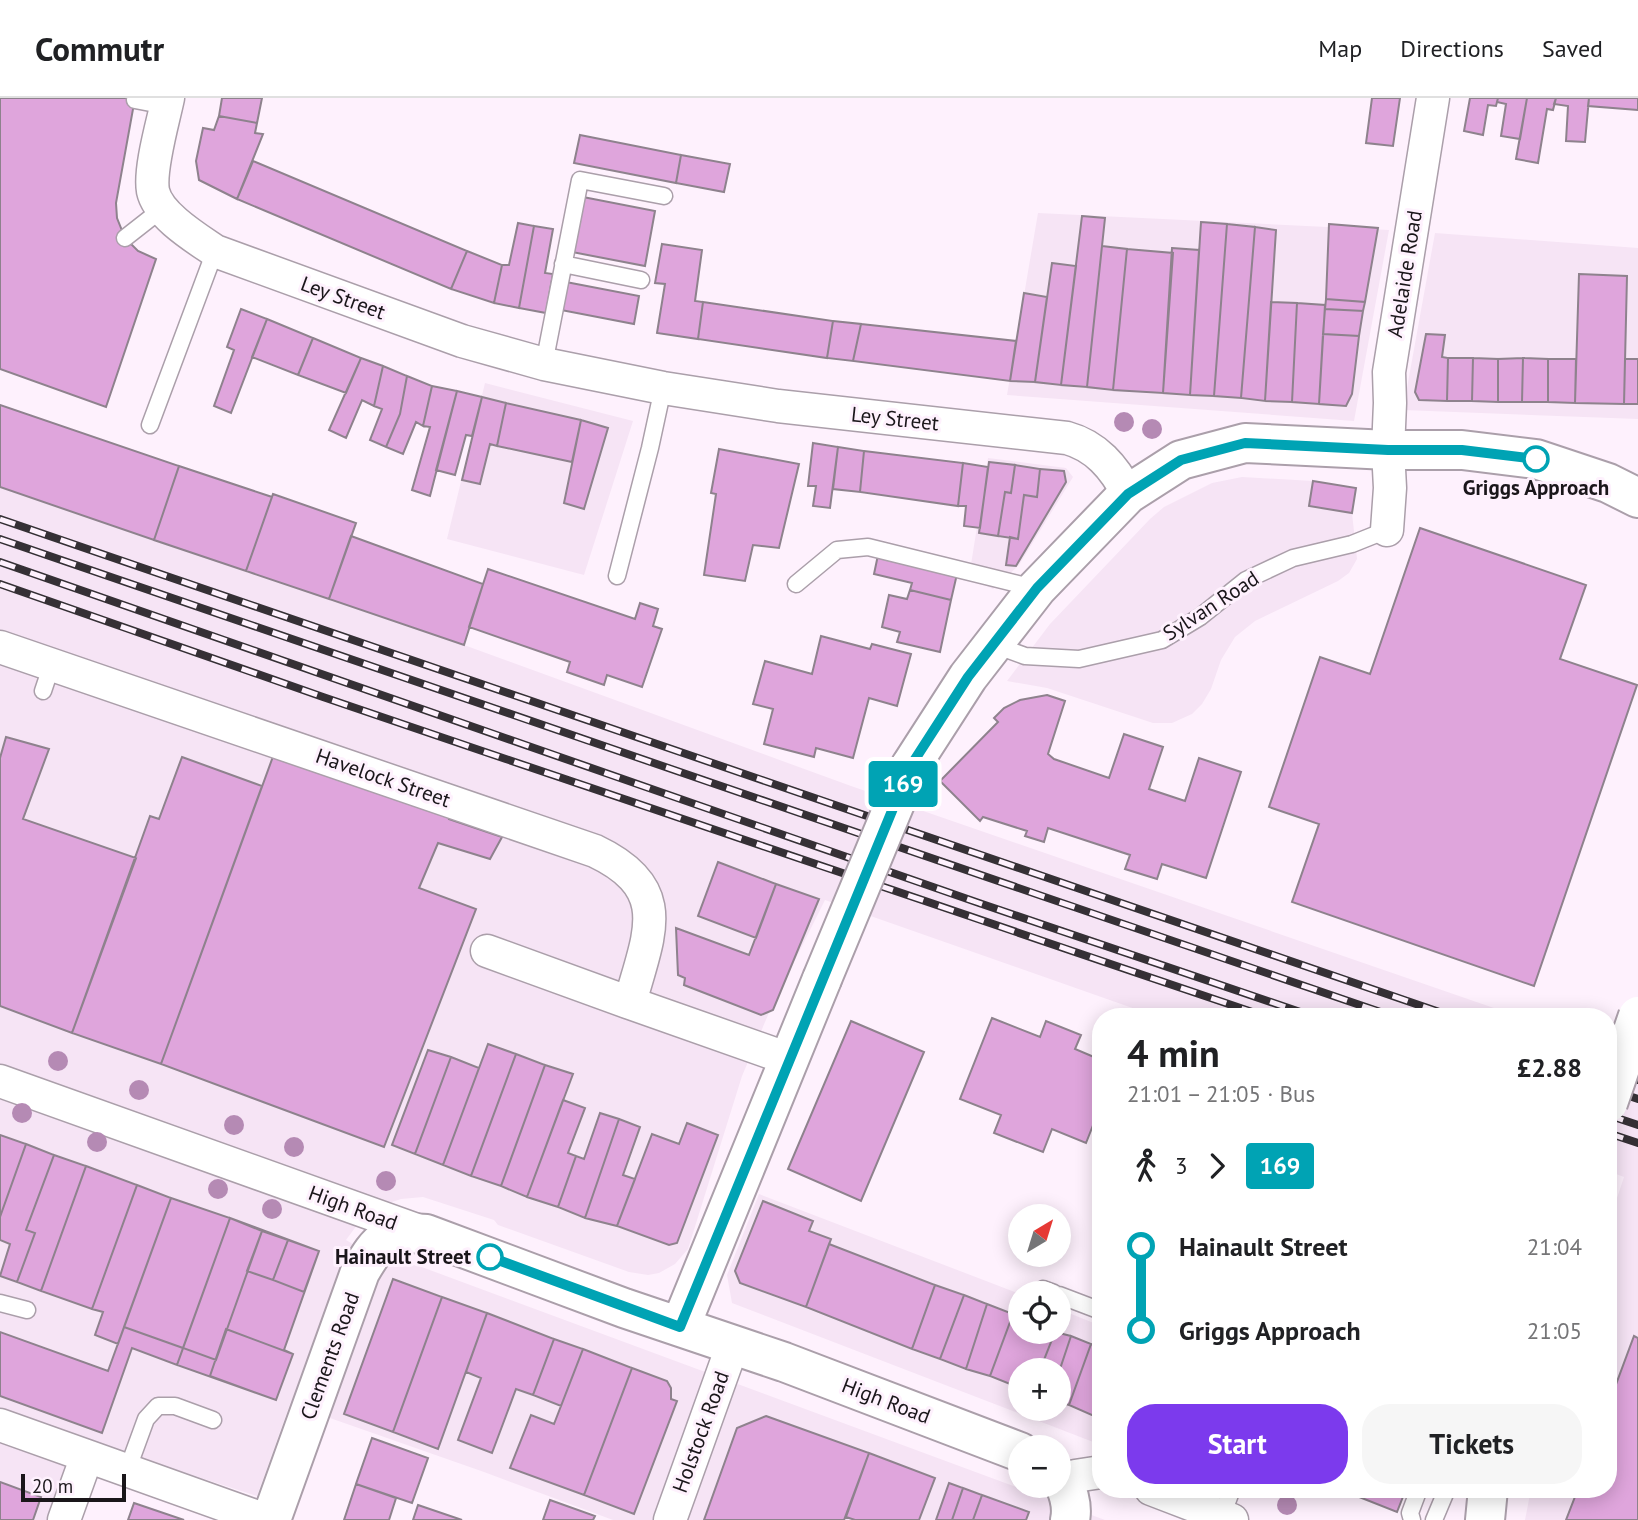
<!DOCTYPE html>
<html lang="en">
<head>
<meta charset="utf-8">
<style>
	body { margin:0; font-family:"PT Sans",sans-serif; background:#f6f6f6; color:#202124; height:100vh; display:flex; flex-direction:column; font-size:26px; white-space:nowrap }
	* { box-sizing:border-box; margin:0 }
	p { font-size:23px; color:#757577 }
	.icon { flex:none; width:38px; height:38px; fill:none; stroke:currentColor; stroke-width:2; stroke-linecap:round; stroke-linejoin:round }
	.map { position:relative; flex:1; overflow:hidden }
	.side { position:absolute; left:1092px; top:910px; width:525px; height:490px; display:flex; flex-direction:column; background:#fff; border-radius:28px; box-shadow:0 4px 18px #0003 }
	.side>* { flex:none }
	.badge { padding:0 14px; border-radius:5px; font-size:24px; line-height:46px }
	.needle { width:46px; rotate:38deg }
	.fabs { position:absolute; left:1008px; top:1106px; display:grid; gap:14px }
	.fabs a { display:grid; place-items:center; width:63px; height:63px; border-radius:50%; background:#fff; box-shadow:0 4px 18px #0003; font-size:35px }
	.scale { position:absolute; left:21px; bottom:18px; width:105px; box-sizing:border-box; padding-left:7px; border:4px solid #1a161a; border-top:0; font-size:19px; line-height:24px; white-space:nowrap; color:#1a161a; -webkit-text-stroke:5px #fef1fd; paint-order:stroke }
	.map>.badge { position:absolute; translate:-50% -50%; box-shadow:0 0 0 4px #fff }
	.legs { display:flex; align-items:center; gap:10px; height:77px; padding:0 35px; font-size:23px }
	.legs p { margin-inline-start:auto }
	.overview { display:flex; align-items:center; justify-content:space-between; height:119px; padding:0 35px }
	h1 { font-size:38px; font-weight:700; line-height:52px }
	.action { display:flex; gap:14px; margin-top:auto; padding:14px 35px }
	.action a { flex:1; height:80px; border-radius:28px; background:#7c3aed; color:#fff; font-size:28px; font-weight:700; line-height:80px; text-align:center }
	.action a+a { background:#f6f6f6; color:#202124 }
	ul { padding:0 35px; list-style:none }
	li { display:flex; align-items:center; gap:24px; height:84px; font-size:26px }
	li i { display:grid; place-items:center; width:10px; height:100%; margin:0 9px; background:currentColor }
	li i::after { content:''; width:18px; height:18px; margin:-9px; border:5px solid; border-radius:50%; background:#fff }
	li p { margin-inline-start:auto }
	li:first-child i { background:linear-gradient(#0000 50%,currentColor 0) }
	li:last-child i { background:linear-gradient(currentColor 50%,#0000 0) }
	header { display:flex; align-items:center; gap:42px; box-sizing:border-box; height:98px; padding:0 35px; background:#fff; border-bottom:2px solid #e0e0e0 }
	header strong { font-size:33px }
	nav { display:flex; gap:38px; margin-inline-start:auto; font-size:24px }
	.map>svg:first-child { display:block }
</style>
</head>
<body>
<header>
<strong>Commutr</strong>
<nav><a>Map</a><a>Directions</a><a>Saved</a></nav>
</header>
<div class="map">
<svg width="1638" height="1422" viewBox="0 0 1638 1422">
	<rect width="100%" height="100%" fill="#fef1fd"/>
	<path fill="#f6e4f5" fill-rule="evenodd" d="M1038 115 1389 132 1354 323 1007 297Z
		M1435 135 1638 150V321L1403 312Z
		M485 285 633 323 584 477 447 441Z
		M988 360 1066 370 1073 379 1019 467 993 491 969 479Z
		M1242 379 1313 383 1356 390 1352 415 1357 461 1349 475 1338 483 1255 523 1235 539 1221 562 1211 591 1202 606 1192 616 1172 625H1153L1047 590 1007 583 1050 526 1150 421 1164 409 1212 385Z
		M0 389 464 547 851 688 1520 919H1158L825 802 771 910 742 978 688 1151 675 1166 659 1175 648 1177 629 1174 498 1127 494 1122 423 1099 401 1101 386 1106 357 1127 346 1142 388 1167 402 1165 419 1168 1105 1422H613L484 1374 290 1306 257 1398 81 1341 51 1422H0Z
		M1608 948 1638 958V1422H1525L1531 1391H1608V1127L1624 1079 1608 1073Z
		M759 1096 1020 1196V1234H1059V1211L1101 1228V1347L732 1205 727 1177ZM1020 1272H1059V1311H1020Z"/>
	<path fill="#dfa5dc" stroke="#8e828d" stroke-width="2" d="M0 0H135L116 105 117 120 125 140 138 153 156 161 106 309 0 271Z
		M222 0H262L257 25 219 18Z
		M1372 0H1400L1393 48 1366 45Z
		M1470 0H1498L1496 8 1488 7 1483 37 1464 33Z
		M1498 0H1527L1520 41 1501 38 1506 6 1497 4Z
		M1527 0H1556L1553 12 1547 11 1538 65 1516 61Z
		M1556 0H1589L1585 44 1566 43 1568 8 1554 6Z
		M1589 0H1638V12L1588 8Z
		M219 18 257 25 255 35 263 36 237 101 199 82 196 63 203 30 214 32Z
		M580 37 681 57 676 85 574 65Z
		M681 57 730 66 724 94 676 85Z
		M253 63 467 153 451 191 237 101Z
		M583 99 655 113 645 168 572 154Z
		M1082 118 1105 120 1087 289 1061 287Z
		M1201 124 1227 126 1214 298 1190 297Z
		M518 125 534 128 519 210 494 205 502 167H509Z
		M1227 126 1255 129 1241 300 1214 298Z
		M1329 126 1378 130 1365 204 1326 201Z
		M534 128 553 131 545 175 553 176 546 215 519 210Z
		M1255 129 1276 132 1265 303 1241 300Z
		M662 146 702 152 695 203 703 204 698 241 657 235 665 186 655 185Z
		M1102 148 1127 151 1113 292 1087 289Z
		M1172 150 1199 152 1190 297 1163 295Z
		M1127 151 1173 155 1163 295 1113 292Z
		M467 153 502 167 494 205 451 191Z
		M1052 165 1076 168 1061 287 1035 284Z
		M1579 176 1627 178 1624 306 1575 305Z
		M566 184 639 198 634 226 561 212Z
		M1024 195 1047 199 1035 284 1010 283Z
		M1326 201 1365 204 1363 213 1325 211Z
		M703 204 833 223 827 260 698 241Z
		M1271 204 1297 205 1292 304 1265 303Z
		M1297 205 1325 207 1319 306 1292 304Z
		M241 211 267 221 231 315 214 308 234 252 227 249Z
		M1325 211 1363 213 1359 238 1323 236Z
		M267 221 313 240 298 277 252 259Z
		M833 223 861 226 853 263 827 260Z
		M861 226 1016 243 1010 283 853 263Z
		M1323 236 1359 238 1352 296 1346 308 1319 306Z
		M1426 236 1445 237 1442 259 1448 260 1447 303 1419 302 1415 294Z
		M313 240 361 260 346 295 298 277Z
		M361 260 383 268 374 308 362 302 346 340 329 332Z
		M1448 260H1473L1472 303H1447Z
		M1473 260 1498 261V304L1472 303Z
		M1523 260 1522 304H1498V261Z
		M1523 260 1548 261V304H1522Z
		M1548 261H1576L1575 305 1548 304Z
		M1625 261H1638V306H1624Z
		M383 268 407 278 400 316 386 349 370 342 382 311 374 308Z
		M407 278 432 288 423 328 416 324 403 356 386 349 400 316Z
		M432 288 457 293 430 398 412 392 430 329 423 328Z
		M457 293 482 299 472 338 466 337 455 377 436 372Z
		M482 299 506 305 497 348 490 346 480 386 462 382Z
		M506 305 581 322 572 364 497 348Z
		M0 307 179 368 154 442 0 389Z
		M581 322 608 330 584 411 564 405Z
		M813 345 838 349 830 410 813 408 816 388H808Z
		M838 349 864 353 860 394 833 391Z
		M719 351 799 366 779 450 753 447 745 483 704 477 716 396 711 395Z
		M864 353 963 365 958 408 860 394Z
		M989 364 1015 367 1011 395 1005 394 998 438 979 435Z
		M963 365 988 369 980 430 964 428 966 408H958Z
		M1015 367 1040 371 1037 399 1024 397 1018 441 998 438 1005 394 1011 395Z
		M179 368 272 399 246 473 154 442Z
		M1040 371 1064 373 1066 384 1016 468 1006 467 1010 439 1018 441 1024 397 1037 399Z
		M1313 383 1356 390 1352 415 1309 408Z
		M273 396 356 425 329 501 246 473Z
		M1420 430 1586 487 1560 561 1637 587 1534 888 1292 804 1319 726 1269 709 1320 559 1370 576Z
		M351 438 483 486 464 547 329 501Z
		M878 457 957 476 951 502 910 492 912 485 874 476Z
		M488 471 635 521 640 505 658 511 653 528 662 531 642 589 607 577 604 587 567 574 570 564 469 529Z
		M910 492 951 502 940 554 897 544 900 534 882 529 889 497 907 501Z
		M821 538 870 551 872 546 911 556 897 608 869 600 853 660 816 650 814 659 764 646 773 611 753 606 765 563 812 576Z
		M1047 597 1065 603 1048 656 1054 661 1109 680 1124 636 1163 649 1149 691 1185 703 1199 660 1241 674 1206 780 1162 766 1157 781 1125 771 1130 757 1048 730 1044 744 1025 738 1027 733 983 719 980 723 940 683 998 624 994 620 1004 610 1020 602Z
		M6 639 49 651 23 721 136 760 72 935 0 908V660Z
		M275 653 451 714 449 721 502 739 490 761 438 745 419 790 476 811 384 1049 161 966Z
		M182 659 262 688 161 966 72 935 150 718 159 721Z
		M718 764 776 786 756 840 698 818Z
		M776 786 819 801 773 912 761 917 684 887 685 880 678 877 676 830 749 857Z
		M992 920 1040 939 1046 923 1081 937 1075 951 1101 962V1007L1086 1045 1052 1031 1043 1054 994 1035 1001 1017 960 1001Z
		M851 923 924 954 861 1103 788 1071Z
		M488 946 516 956 471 1078 443 1067Z
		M428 952 451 959 415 1056 392 1047Z
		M516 956 545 967 501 1088 471 1078Z
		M451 959 479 970 443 1067 415 1056Z
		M545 967 573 976 527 1099 501 1088Z
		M563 1002 585 1010 568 1055 576 1058 558 1109 527 1099Z
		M600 1015 619 1021 585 1120 558 1109 576 1058 584 1061Z
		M619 1021 640 1029 623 1077 635 1081 617 1128 585 1120Z
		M687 1025 718 1037 677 1145 669 1147 617 1128 652 1036 679 1046Z
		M0 1037 26 1046 0 1119Z
		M26 1046 54 1057 26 1132 35 1135 17 1184 0 1178 10 1146 0 1142V1119Z
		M54 1057 86 1068 41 1193 17 1184 35 1135 26 1132Z
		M86 1068 137 1087 92 1211 41 1193Z
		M137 1087 171 1100 118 1246 95 1237 103 1214 92 1211Z
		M171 1100 230 1120 183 1250 124 1229Z
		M763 1103 813 1123 809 1133 831 1141 806 1209 740 1185 735 1173Z
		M230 1120 262 1133 216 1262 183 1250Z
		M230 1120 319 1153 284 1252 293 1256 276 1302 177 1267Z
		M262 1133 288 1142 273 1182 247 1173Z
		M288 1142 319 1153 304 1194 273 1182Z
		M829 1146 935 1187 912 1251 806 1209Z
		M393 1181 442 1199 393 1334 344 1316Z
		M935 1187 964 1197 940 1261 912 1251Z
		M964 1197 987 1206 966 1271 940 1261Z
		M442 1199 487 1215 438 1351 393 1334Z
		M987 1206 1013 1216 990 1278 966 1271Z
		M487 1215 554 1241 533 1297 516 1291 492 1355 458 1342 481 1280 466 1274Z
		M1013 1216 1020 1219V1234H1055L1040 1272H1020V1290L990 1278Z
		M124 1229 183 1250 177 1267 132 1250 102 1335 0 1298V1234L108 1273Z
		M226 1231 293 1256 276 1302 210 1278Z
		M1055 1234 1071 1238 1059 1274 1040 1272Z
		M1071 1238 1091 1246 1069 1307 1059 1304V1274Z
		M1634 1238 1638 1240V1422H1566L1578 1391H1608V1308Z
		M554 1241 583 1251 561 1308 533 1297Z
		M1091 1246 1101 1250V1302L1094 1318 1069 1307Z
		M583 1251 632 1270 584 1397 510 1370 531 1317 554 1326Z
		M632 1270 667 1283 671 1290V1301L677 1303 634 1416 584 1397Z
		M766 1318 869 1355 844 1422H704L737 1330Z
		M372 1340 428 1360 412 1405 356 1386Z
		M869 1355 935 1380 919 1422H855L846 1419Z
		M0 1384 41 1399 33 1422H0Z
		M949 1385 963 1390 952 1422H936Z
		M356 1386 396 1400 389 1422H344Z
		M963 1390 982 1397 973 1422H952Z
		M1339 1391H1406L1397 1414Z
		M982 1397 1029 1414 1026 1422H973Z
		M550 1402 595 1418 593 1422H543Z
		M134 1405 184 1422H128Z
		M418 1407 462 1422H413Z"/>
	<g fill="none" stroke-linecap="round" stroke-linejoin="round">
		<g stroke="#ab9faa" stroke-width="19">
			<path id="lane" d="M135 2 166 8
				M125 140 162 111
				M563 166 641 182
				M544 266 580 82 664 98
				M150 327 215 153
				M617 478 650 350 663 290
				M796 486 837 452 868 449 1034 490
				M995 547 1025 558 1079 561 1162 542 1200 519 1246 482 1293 460 1352 446 1387 432
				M43 593 52 566
				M1043 1191 1054 1195
				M1059 1197 1101 1213
				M0 1205 27 1212
				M127 1373 146 1321 158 1308H175L213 1322
				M1222 1418 1232 1391
				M1412 1422 1410 1415 1419 1391
				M1434 1422 1447 1391"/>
		</g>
		<g stroke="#ab9faa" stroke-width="35">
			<path id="street" d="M168 0C163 24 149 71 153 93 158 117 196 140 215 153L462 243 544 266 663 290 778 308 1067 340C1096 348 1114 369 1128 396
				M1387 432 1390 390 1388 352 1390 305 1389 274 1433 0
				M0 549 595 753C675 791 648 837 630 905L789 961
				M487 853 630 905
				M0 983 425 1135
				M0 1327 87 1358 64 1422
				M87 1358 266 1422
				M1063 1383 1075 1378 1101 1374
				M1151 1391 1232 1422
				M670 1422 733 1246"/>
		</g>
		<g stroke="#ab9faa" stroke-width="42">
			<path id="secondary" d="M910 669 968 579 1037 490 1128 396 1181 362 1245 345 1388 352H1462L1536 361 1608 385 1638 400
				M680 1229 822 881
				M1059 1379C1068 1389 1073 1408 1070 1422
				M271 1422 360 1174C379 1141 387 1132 426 1136L624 1210 784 1264 1020 1354
				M1485 1422 1488 1391"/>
		</g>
		<use href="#lane" stroke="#fff" stroke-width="16"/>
		<use href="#street" stroke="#fff" stroke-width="32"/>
		<use href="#secondary" stroke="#fff" stroke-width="38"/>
		<g stroke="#353035" stroke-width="8">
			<path id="rail" d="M0 421 1454 919
				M0 441 1395 919
				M0 464 979 805 1315 919
				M0 486 323 599 1267 919
				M1608 972 1638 982
				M1608 991 1638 1001
				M1608 1017 1638 1027
				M1608 1035 1638 1045"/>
		</g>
		<use href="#rail" stroke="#fef1fd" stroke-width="5" stroke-dasharray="16" stroke-linecap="butt"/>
		<g stroke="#ab9faa" stroke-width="42" stroke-linecap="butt">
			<path id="secondary-bridge" d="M822 881 910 669
				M1608 1005 1638 918"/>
		</g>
		<use href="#secondary-bridge" stroke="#fff" stroke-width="38"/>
	</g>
	<g fill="#b58ab4">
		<circle cx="1124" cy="324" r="10"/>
		<circle cx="1152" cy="331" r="10"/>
		<circle cx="58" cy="963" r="10"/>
		<circle cx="139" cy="992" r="10"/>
		<circle cx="22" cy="1015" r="10"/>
		<circle cx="234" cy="1027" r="10"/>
		<circle cx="97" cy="1044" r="10"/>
		<circle cx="294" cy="1049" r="10"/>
		<circle cx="386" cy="1083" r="10"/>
		<circle cx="218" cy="1091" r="10"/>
		<circle cx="272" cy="1111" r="10"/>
		<circle cx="1287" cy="1407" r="10"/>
	</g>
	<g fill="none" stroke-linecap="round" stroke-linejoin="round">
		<g stroke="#fff" stroke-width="16">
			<path id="line-1" d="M490 1159 680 1229 910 669 968 579 1037 490 1128 396 1181 362 1245 345 1388 352H1462L1536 361"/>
		</g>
		<use href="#line-1" stroke="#00a3b4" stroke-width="10"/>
	</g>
	<g fill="#fff" stroke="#00a3b4" stroke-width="3.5">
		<circle cx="1536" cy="361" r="12"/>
		<circle cx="490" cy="1159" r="12"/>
	</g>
	<g text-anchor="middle" stroke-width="6" stroke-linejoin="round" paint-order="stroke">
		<g font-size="21" fill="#1a161a" stroke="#fef1fd">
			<text transform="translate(1405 176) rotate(-81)" y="7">Adelaide Road</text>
			<text transform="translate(343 200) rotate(20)" y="7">Ley Street</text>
			<text transform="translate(895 321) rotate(6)" y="7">Ley Street</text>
			<text transform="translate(1211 508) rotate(-33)" y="7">Sylvan Road</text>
			<text transform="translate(383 680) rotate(19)" y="7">Havelock Street</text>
			<text transform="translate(353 1110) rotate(20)" y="7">High Road</text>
			<text transform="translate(330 1258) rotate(-70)" y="7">Clements Road</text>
			<text transform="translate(886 1303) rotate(21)" y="7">High Road</text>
			<text transform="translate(701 1334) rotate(-70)" y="7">Holstock Road</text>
		</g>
		<g font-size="21" font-weight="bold" fill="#1a161a" stroke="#fef1fd">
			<text x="1536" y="397">Griggs Approach</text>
			<text x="471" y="1166" text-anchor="end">Hainault Street</text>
		</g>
	</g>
</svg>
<div class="fabs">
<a><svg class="needle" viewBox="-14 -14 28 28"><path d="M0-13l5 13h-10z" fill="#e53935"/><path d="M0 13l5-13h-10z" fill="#757577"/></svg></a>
<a><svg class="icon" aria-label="locate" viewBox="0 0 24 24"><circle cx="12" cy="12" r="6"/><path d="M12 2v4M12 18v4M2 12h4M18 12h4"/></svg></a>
<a>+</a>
<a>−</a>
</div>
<div class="scale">20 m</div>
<b class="badge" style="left:903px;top:686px;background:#00a3b4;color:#fff">169</b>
<section class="side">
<div class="overview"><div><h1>4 min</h1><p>21:01 – 21:05 · Bus</p></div><b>£2.88</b></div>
<div class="legs"><svg class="icon" aria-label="walk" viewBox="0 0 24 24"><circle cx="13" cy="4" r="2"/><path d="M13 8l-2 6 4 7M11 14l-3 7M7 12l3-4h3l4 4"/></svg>3<svg class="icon" aria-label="forward" viewBox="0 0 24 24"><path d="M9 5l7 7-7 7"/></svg><b class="badge" style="background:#00a3b4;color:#fff">169</b></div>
<ul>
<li><i style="color:#00a3b4"></i><b>Hainault Street</b><p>21:04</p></li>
<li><i style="color:#00a3b4"></i><b>Griggs Approach</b><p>21:05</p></li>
</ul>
<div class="action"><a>Start</a><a>Tickets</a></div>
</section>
</div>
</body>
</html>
